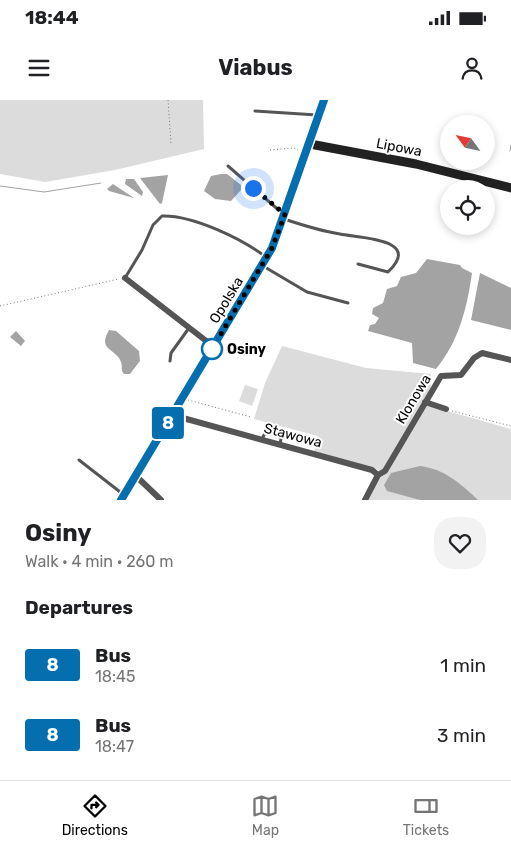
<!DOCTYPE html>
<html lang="en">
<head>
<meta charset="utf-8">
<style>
	body { margin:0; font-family:Rubik,sans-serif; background:#f2f2f2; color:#202124; height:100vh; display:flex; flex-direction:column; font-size:19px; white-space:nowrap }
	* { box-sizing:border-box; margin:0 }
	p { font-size:16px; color:#757577 }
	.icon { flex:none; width:28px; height:28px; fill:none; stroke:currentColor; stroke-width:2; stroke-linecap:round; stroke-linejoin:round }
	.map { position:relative; height:400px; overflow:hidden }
	.side { display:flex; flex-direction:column; background:#fff; flex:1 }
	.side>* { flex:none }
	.badge { padding:0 10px; border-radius:4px; font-size:18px; line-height:32px }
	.needle { width:32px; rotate:303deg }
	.tools { position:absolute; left:440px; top:15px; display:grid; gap:10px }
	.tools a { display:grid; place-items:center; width:55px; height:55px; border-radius:50%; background:#fff; box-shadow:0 2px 8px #0003; font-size:25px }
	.you { position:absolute; width:25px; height:25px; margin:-12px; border:4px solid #fff; border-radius:50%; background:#1a73e8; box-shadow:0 0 0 8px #1a73e833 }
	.map>.badge { position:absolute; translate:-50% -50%; box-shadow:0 0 0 2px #fff }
	h2 { padding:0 25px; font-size:19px; line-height:45px }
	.round { display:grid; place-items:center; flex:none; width:52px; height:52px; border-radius:20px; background:#f2f2f2 }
	.headline { display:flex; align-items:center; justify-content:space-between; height:85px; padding:0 25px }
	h1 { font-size:24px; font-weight:700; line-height:38px }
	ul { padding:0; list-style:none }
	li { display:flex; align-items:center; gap:15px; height:70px; padding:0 25px }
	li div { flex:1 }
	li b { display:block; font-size:19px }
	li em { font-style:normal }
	li .badge { min-width:55px; font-weight:700; text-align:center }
	.status { display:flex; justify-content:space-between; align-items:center; height:35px; padding:0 25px; background:#fff; direction:ltr }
	.status svg { height:14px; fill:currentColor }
	header { display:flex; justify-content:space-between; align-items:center; height:65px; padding:0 25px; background:#fff; font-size:22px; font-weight:700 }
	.dock { display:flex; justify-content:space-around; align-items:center; height:70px; border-top:1px solid #e0e0e0; background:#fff; font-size:14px; color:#757577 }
	.dock a { display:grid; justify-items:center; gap:2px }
	.dock .active { color:#000 }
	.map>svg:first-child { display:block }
</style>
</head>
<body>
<div class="status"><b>18:44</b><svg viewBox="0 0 49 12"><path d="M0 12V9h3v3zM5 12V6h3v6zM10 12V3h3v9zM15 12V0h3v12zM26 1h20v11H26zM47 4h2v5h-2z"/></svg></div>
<header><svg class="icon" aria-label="menu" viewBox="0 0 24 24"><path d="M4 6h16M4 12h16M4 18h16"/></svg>Viabus<svg class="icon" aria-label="person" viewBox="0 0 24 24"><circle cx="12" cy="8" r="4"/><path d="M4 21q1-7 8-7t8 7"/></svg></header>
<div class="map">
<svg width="511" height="400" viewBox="0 0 511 400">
	<rect width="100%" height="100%" fill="#fff"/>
	<path fill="#dcdcdc" d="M0 0H203L204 49 115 70 45 82 0 74Z
		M282 246 366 268 431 274 430 306 511 329V400H362L379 370 314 352 318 336 254 319 265 283Z
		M245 285 258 289 252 306 239 301Z"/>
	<path fill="#a3a3a3" d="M221 74H227L241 85V90L231 101 215 99 204 91 211 76Z
		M168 75 162 103 160 104 140 78Z
		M126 79H134L143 92 142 96 125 84Z
		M113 84 134 98 109 91 107 89Z
		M427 159 460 165 462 168 472 173C467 208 459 241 436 269L413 263 412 243 368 231 370 225 375 224 379 218 372 214 373 208 383 203 387 189 397 186 401 177 416 173Z
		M480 173 511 188V230L471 220Z
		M109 230 116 231 139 251 140 261 130 274H124C120 269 123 268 121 262 116 248 97 251 109 230Z
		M16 231 25 241 21 246 10 237Z
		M420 366C445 369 461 384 478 400H420L387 391 384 385 391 373Z"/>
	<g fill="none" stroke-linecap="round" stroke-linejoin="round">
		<path stroke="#a3a3a3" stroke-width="1" d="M510 51 511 45
			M0 86 44 92 101 83"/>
		<path stroke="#777" stroke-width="1" stroke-dasharray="1 2.5" stroke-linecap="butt" d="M168 0 171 44
			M270 50 294 48 298 50
			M0 206 119 179
			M188 300 251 317
			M452 311 511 326"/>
		<path stroke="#555" stroke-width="3" d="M255 11 317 15
			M228 66 282 113
			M284 119C302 125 321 131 340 134 357 138 424 138 388 172L358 164
			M263 166 307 192 348 203
			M125 178 142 150 153 125 162 116C193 115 242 139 266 157
			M170 261 171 253 189 228
			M262 339 265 333 276 332 281 339 280 344
			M79 360 124 395"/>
		<path stroke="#555" stroke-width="6" d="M125 178 214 247
			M425 302 446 309
			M172 315 372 370 378 375
			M378 375 385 371 441 276 461 275 474 258 482 253 511 260
			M136 376 161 400
			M365 400 378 375"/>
		<path stroke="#222" stroke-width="9" d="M310 44 416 64 511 88
			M121 400 272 148 324 0"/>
	</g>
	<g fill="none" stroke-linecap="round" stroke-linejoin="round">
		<g stroke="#fff" stroke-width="11">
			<path id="line" d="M121 400 272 148 324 0"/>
		</g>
		<use href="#line" stroke="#056eaf" stroke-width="8"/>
		<path stroke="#000" stroke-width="5" stroke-dasharray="0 9" d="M212 249 272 148 285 114 253 88"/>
	</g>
	<circle fill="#fff" stroke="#056eaf" stroke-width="2.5" cx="212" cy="249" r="10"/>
	<g text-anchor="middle" stroke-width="4" stroke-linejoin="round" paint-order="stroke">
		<g font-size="14" fill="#000" stroke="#fff">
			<text transform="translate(399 47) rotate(11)" y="5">Lipowa</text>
			<text transform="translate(226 200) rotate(-59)" y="5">Opolska</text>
			<text transform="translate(413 299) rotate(-59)" y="5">Klonowa</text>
			<text transform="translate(293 335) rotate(15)" y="5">Stawowa</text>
		</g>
		<g font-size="14" font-weight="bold" fill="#000" stroke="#fff" text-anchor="start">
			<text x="227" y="254">Osiny</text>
		</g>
	</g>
</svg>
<div class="tools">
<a><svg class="needle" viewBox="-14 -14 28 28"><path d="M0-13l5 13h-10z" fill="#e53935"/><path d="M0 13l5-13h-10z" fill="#757577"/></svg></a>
<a><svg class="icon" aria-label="locate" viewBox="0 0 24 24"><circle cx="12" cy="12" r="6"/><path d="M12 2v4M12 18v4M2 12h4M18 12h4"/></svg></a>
</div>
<div class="you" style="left:253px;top:88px"></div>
<b class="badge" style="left:168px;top:323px;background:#056eaf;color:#fff">8</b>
</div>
<section class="side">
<div class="headline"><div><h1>Osiny</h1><p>Walk · 4 min · 260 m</p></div><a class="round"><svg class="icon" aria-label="heart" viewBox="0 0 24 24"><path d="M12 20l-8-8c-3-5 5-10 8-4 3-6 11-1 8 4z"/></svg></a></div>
<h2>Departures</h2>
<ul>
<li><span class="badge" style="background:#056eaf;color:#fff">8</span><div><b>Bus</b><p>18:45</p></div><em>1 min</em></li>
<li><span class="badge" style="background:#056eaf;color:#fff">8</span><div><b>Bus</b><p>18:47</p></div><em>3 min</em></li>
</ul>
</section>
<nav class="dock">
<a class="active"><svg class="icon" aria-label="directions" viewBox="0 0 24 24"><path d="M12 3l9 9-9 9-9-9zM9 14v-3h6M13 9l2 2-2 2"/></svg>Directions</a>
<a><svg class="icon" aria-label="map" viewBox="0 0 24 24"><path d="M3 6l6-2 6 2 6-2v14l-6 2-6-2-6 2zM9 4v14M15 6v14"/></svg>Map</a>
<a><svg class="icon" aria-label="tickets" viewBox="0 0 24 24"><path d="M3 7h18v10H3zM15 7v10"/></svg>Tickets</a>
</nav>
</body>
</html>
